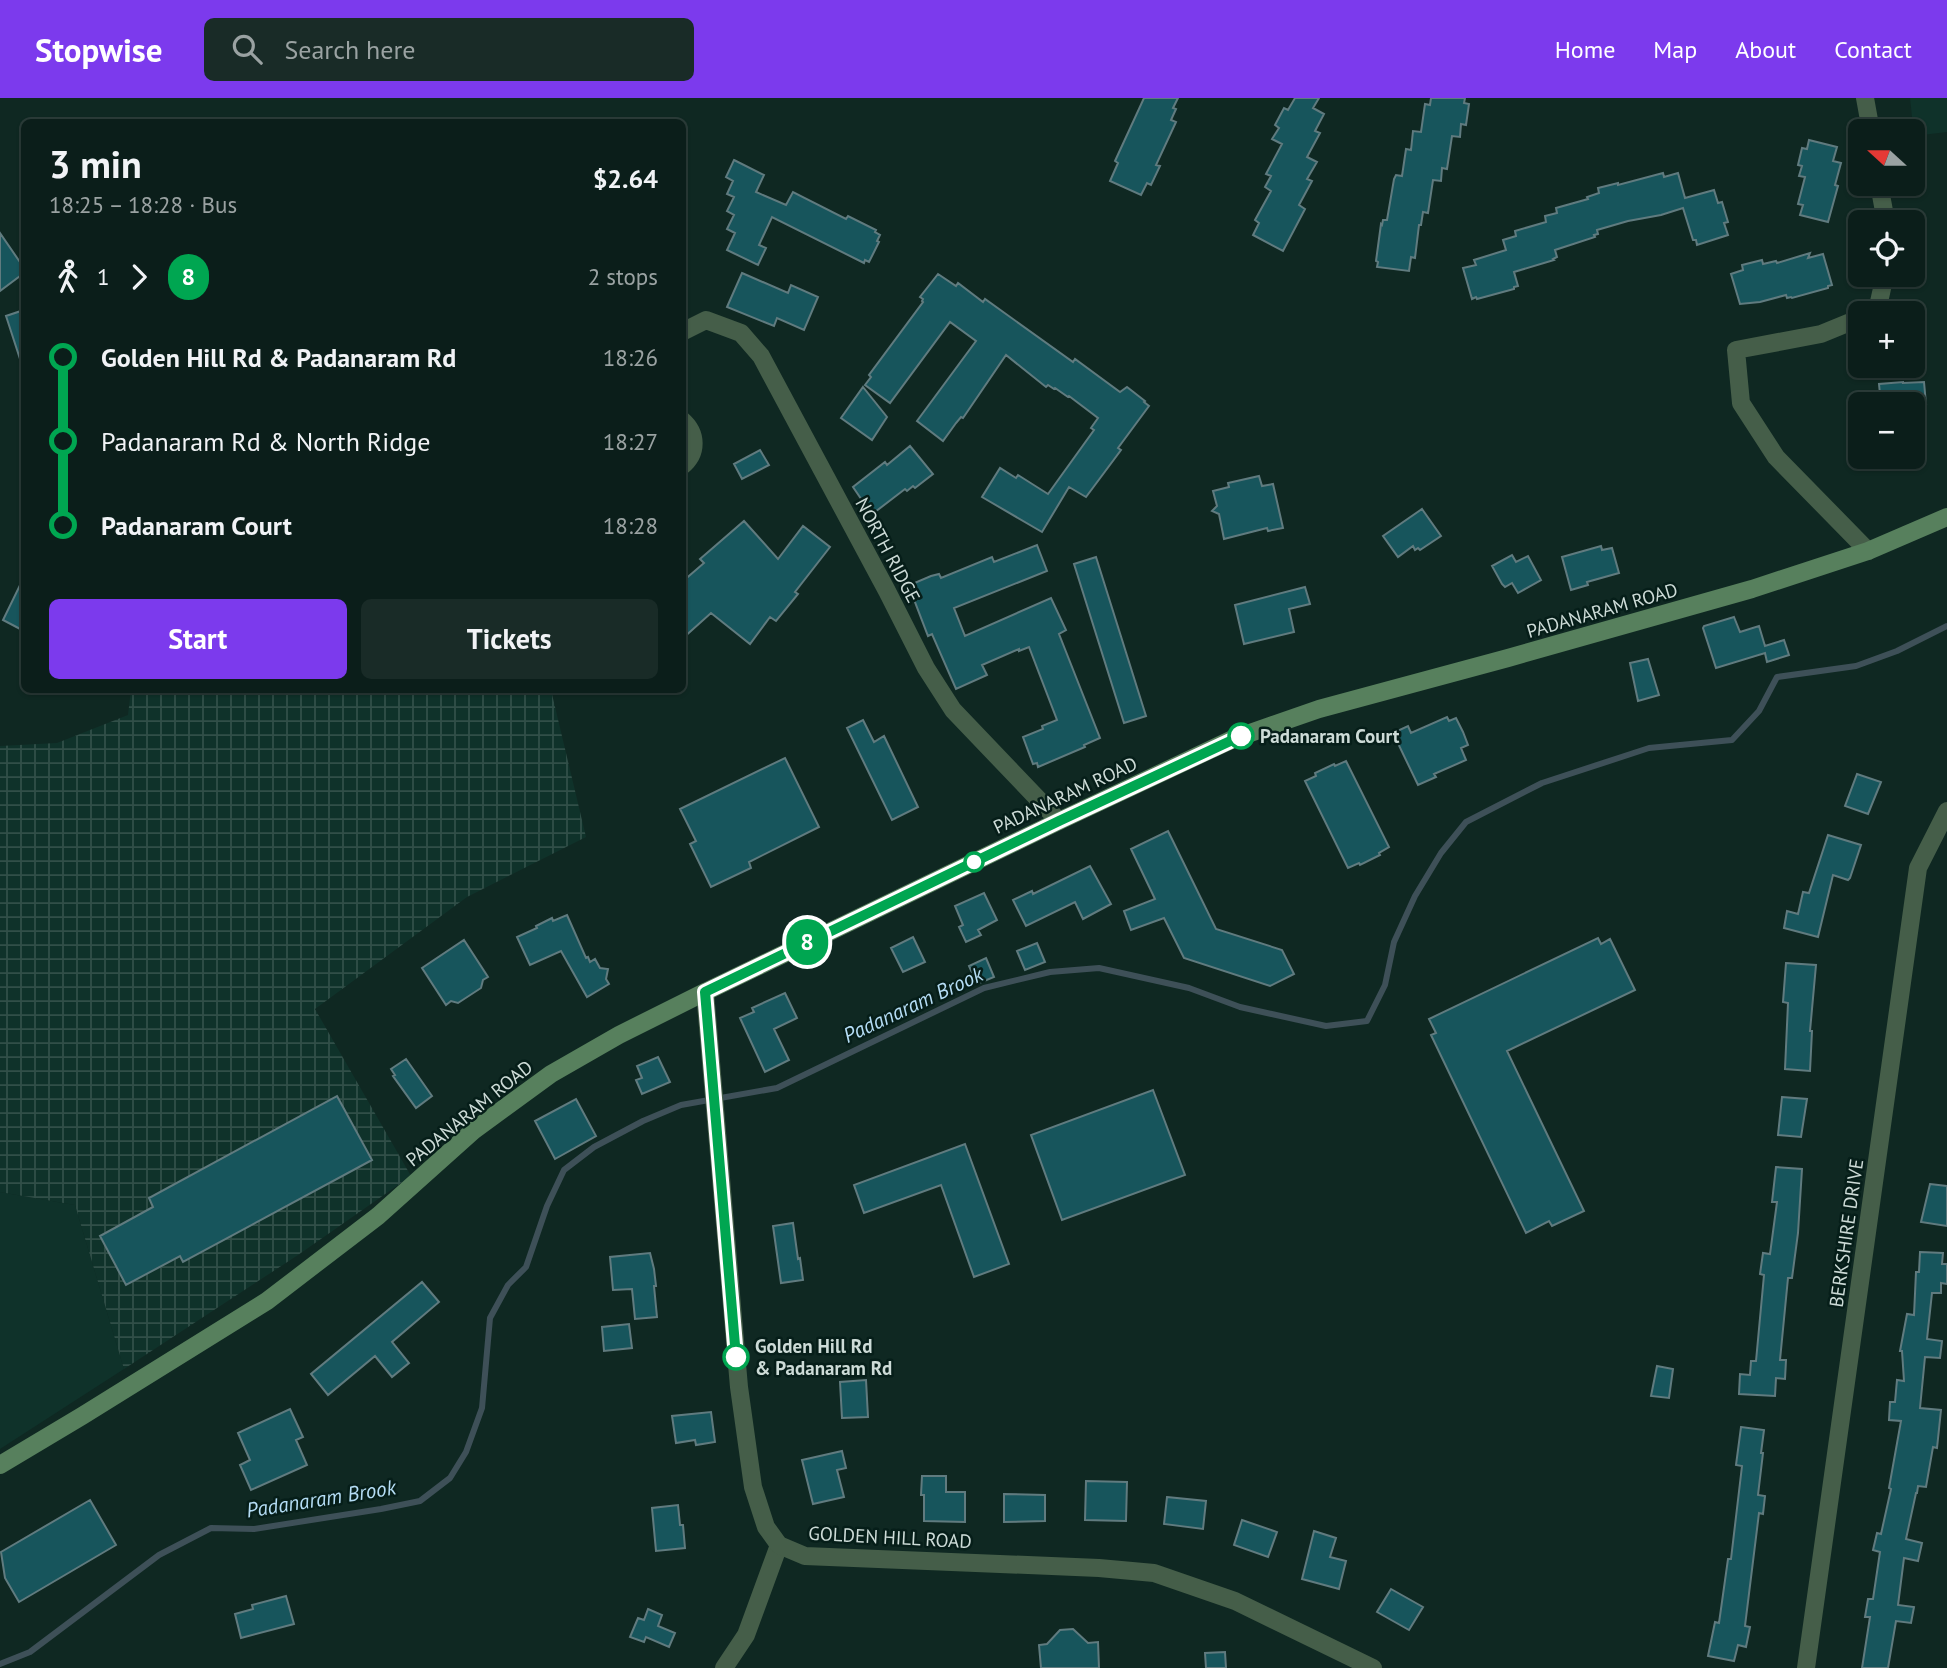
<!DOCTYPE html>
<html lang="en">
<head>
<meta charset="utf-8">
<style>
	body { margin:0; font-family:"PT Sans",sans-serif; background:#192b27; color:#f1f3f6; height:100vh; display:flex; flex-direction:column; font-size:26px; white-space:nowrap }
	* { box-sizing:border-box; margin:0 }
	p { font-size:23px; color:#9aa2a2 }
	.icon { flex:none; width:38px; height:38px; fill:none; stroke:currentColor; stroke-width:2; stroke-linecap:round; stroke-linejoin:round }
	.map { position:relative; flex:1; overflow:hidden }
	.details { position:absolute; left:21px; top:21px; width:665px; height:574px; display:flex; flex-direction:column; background:#0b1e1a; border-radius:10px; box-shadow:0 2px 5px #0004,0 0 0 2px #2b3c39 }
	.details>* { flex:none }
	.badge { padding:0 14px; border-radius:23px; font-size:24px; line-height:46px }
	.needle { width:46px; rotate:291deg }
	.controls { position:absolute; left:1848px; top:21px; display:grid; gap:14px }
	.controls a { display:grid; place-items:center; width:77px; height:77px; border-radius:10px; background:#0b1e1a; box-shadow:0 2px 5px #0004,0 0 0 2px #2b3c39; font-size:35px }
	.map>.badge { position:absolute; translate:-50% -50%; box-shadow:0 0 0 4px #fff }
	.legs { display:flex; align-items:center; gap:10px; height:77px; padding:0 28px; font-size:23px }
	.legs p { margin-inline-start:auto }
	.summary { display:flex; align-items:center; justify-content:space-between; height:119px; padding:0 28px }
	h1 { font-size:38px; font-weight:700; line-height:52px }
	.cta { display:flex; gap:14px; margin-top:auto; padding:14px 28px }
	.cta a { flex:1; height:80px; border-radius:10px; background:#7c3aed; color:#fff; font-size:28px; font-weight:700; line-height:80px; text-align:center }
	.cta a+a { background:#192b27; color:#f1f3f6 }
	ul { padding:0 28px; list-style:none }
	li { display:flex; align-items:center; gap:24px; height:84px; font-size:26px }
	li i { display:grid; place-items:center; width:10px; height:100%; margin:0 9px; background:currentColor }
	li i::after { content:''; width:18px; height:18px; margin:-9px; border:5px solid; border-radius:50%; background:#0b1e1a }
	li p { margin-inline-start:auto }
	li:first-child i { background:linear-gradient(#0000 50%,currentColor 0) }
	li:last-child i { background:linear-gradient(currentColor 50%,#0000 0) }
	header { display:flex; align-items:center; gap:42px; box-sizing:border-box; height:98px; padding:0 35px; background:#7c3aed; color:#fff }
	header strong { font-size:33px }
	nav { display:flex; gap:38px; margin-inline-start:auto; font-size:24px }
	.search { width:490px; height:63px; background:#192b27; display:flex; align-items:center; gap:18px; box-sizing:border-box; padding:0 24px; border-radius:10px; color:#9aa2a2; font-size:26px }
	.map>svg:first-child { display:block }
</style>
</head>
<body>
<header>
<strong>Stopwise</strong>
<div class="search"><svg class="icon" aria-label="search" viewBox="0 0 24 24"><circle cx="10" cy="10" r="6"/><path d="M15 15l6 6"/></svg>Search here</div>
<nav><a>Home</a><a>Map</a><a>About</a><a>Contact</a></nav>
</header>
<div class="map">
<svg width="1947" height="1570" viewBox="0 0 1947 1570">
	<defs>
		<pattern id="industrial-grid" width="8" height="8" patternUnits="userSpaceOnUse" patternTransform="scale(1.75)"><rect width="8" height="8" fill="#0f322a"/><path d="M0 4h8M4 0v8" fill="none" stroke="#314f48"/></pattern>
	</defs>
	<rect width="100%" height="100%" fill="#0f2822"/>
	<path fill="#0f322a" d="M1910 0H1947V34L1914 38Z
		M0 1094 75 1107 124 1271 0 1351Z"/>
	<path fill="url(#industrial-grid)" d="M131 592H551L586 739 467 799 315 911 411 1078 298 1157 124 1271 75 1107 0 1094V648L57 645 128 617Z"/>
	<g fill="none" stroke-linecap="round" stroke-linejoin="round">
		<path stroke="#3e5058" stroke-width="6" d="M0 1566 30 1554 159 1457 211 1430 254 1431 381 1411 420 1403 450 1380 466 1354 482 1310 490 1220 508 1187 526 1169 547 1108 564 1072 594 1049 643 1023 681 1007 777 990 984 890 1050 874 1099 870 1189 890 1240 909 1326 928 1367 923 1385 887 1394 844 1415 798 1441 755 1466 724 1542 685 1649 650 1732 642 1759 613 1777 579 1856 568 1897 553 1947 528"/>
	</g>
	<path fill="#17555c" stroke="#607b7f" stroke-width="2" d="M1144 0H1178L1173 10 1176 11 1171 22 1176 24 1156 67 1160 68 1151 87 1147 85 1141 97 1110 83 1118 65 1115 63Z
		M1295 0H1319L1313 10 1324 16 1315 33 1320 35 1307 59 1317 64 1307 81 1312 83 1299 107 1305 111 1283 153 1253 137 1259 125 1255 122 1271 93 1265 89 1271 78 1266 76 1282 46 1272 41 1279 30 1275 27 1284 10 1288 12Z
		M1431 0H1465L1464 5 1469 6 1466 27 1461 26 1460 39 1452 38 1447 71 1442 70 1441 83 1433 82 1428 115 1423 114 1421 127H1419L1415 160 1411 159 1409 173 1377 169 1378 164 1376 163 1381 126 1382 127 1383 122H1387L1394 81 1396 77 1402 78 1406 51 1411 52 1413 33 1421 34 1425 6 1430 7Z
		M1809 42 1837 49 1833 63 1841 65 1835 87 1838 88 1828 124 1800 117 1803 107 1798 106 1805 79 1799 78 1802 68 1798 67 1802 50 1807 51Z
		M734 62 764 77 756 94 786 107 793 94 846 121 848 118 876 132 875 134 880 137 877 143 879 144 869 164 865 162 864 165 772 119 759 147 766 150 758 167 727 152 735 135 727 131 734 117 727 113 734 99 727 96 733 83 726 79Z
		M1663 75 1664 79 1678 75 1685 100 1714 92 1718 105 1722 104 1728 124 1724 125 1728 137 1697 147 1696 142H1693L1683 110 1661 117 1628 123 1597 132 1598 136 1594 137 1595 139 1555 152 1557 159 1553 161 1554 162 1514 174 1518 188 1514 189V191L1477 201 1476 199 1472 201 1463 170 1476 167 1474 162 1506 152 1503 142 1516 138 1515 133 1546 124 1545 118 1557 115 1556 110 1588 101 1587 99 1599 95 1598 90 1618 85V87Z
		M0 135 24 170V175L0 193Z
		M1810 155 1808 160 1823 156 1832 187 1828 188V190L1792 200 1791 199 1787 200 1786 197 1760 204 1740 206 1731 176 1743 172 1742 167 1762 162 1763 166 1776 163 1777 165Z
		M742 175 788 195 791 187 818 199 804 232 777 220 774 228 727 209Z
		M938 176 956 188 958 185 983 204 985 201 1073 264 1075 261 1120 294 1127 289 1145 303 1144 304 1149 308 1118 350 1121 352 1086 399 1069 389 1042 434 982 399 1000 370 1016 380 1018 377 1048 396 1094 332 1091 330 1098 320 1069 298 1068 299 1055 290 1054 291 1048 287 1046 289 1006 257 963 320 961 319 956 325 943 343 917 323 976 243 950 224 890 305 865 287 871 279 869 277 923 204 922 203 923 201 920 199Z
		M24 212V263L21 264 6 218Z
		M1903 284V285L1924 284 1926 306H1881L1879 286Z
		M863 289 887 319 872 342 841 320Z
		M910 348 933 376 915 390 913 388 907 393 905 391 875 414 873 412 870 414 853 389 885 364 887 367Z
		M760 352 769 367 742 381 734 366Z
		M1259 378 1262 388 1273 386 1283 430 1268 433 1267 430 1224 441 1219 416 1212 413 1217 408 1213 393 1229 389 1228 385Z
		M1422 411 1441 438 1420 452 1418 450 1415 452 1413 448 1398 459 1383 438Z
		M744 423 778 461 803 428 830 449 795 494 798 496 776 523 770 519 750 546 711 515 682 541V484L704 465 700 461Z
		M1037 447 1047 473 954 510 965 538 1051 500 1066 532 1059 536 1100 640 1084 647 1085 649 1038 669 1037 665 1033 666 1023 639 1043 631 1042 628 1057 622 1029 549 1019 553V551L982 567 987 577 956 591 932 536 928 538 910 491 913 490 912 486 931 478 939 476 941 480 992 459 994 464Z
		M1601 448 1602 452 1612 450 1619 475 1587 484 1588 487 1571 492 1562 459Z
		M1512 457 1516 464 1528 458 1541 482 1518 495 1512 485 1505 489 1502 486 1492 468Z
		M1096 459 1146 618 1124 625 1074 466Z
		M24 479V533L3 522Z
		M1305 489 1310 506 1289 511 1294 534 1244 546 1235 507Z
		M1734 519 1740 534 1759 528 1765 548 1784 542 1789 557 1767 564 1765 555 1716 570 1703 530 1704 528Z
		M1648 561 1659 597 1638 603 1630 565Z
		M1447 619 1449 623 1456 620 1463 634 1468 647 1461 650 1466 662 1434 676 1436 679 1418 687 1393 635 1408 628 1411 635Z
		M863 622 874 644 884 638 918 709 892 722 847 630Z
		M785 660 819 729 749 764 751 770 711 789 690 746 696 743 680 711Z
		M1346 663 1389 749 1379 755 1380 757 1360 767 1359 765 1348 770 1305 683 1316 678 1315 675 1334 666 1335 668Z
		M1857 676 1881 684 1868 716 1845 708Z
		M1168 733 1216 831 1282 852 1294 876 1270 888 1184 860 1164 820 1131 832 1124 813 1155 801 1131 751Z
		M1828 737 1861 747 1850 780 1848 782 1833 777 1818 839 1784 830 1787 813 1798 816 1803 794 1809 795Z
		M1090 768 1111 806 1083 821 1075 804 1026 828 1013 802 1032 793 1033 796Z
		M984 795 997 822 978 832 981 837 966 844 959 829 963 827 955 808Z
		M567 817 586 860 588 859 590 864 595 861 600 870 608 871 606 881 609 886 587 899 561 853 530 867 517 839 537 830 536 828 552 820 553 823Z
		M913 839 925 864 903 874 891 850Z
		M1598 840 1601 846 1610 841 1635 892 1507 953 1584 1113 1552 1128 1549 1123 1526 1135 1431 937 1436 935 1429 921Z
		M464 842 488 879 483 882 481 890 458 905 451 903 446 907 422 870Z
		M1037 845 1045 864 1025 872 1017 853Z
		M986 860 994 879 977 886 969 868Z
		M1786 865 1816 867 1810 933H1812L1810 973 1785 971 1788 905 1783 904Z
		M785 895 797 920 774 931 789 962 765 974 740 920 754 914 752 910Z
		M658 959 670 984 642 996 636 982 642 980 637 968Z
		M406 961 432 998 416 1010 393 978 395 977 391 971Z
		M1153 992 1185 1077 1062 1122 1031 1037Z
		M337 998 372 1062 183 1164 180 1158 126 1187 100 1138 153 1109 149 1100Z
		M1782 999 1807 1001 1801 1039 1778 1037Z
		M576 1001 596 1038 555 1061 535 1023Z
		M965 1046 1009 1166 974 1179 941 1087 864 1115 854 1087Z
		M1776 1069 1802 1071 1798 1135 1792 1180H1788L1780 1262H1786L1785 1281 1776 1280 1775 1298 1739 1296 1740 1276 1750 1277 1751 1263H1756L1764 1177 1760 1176 1763 1155 1770 1156 1777 1104H1772Z
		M1930 1086 1947 1088V1128L1921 1124Z
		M793 1125 798 1161 800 1160 803 1182 781 1185 773 1128Z
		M1920 1154 1943 1155 1942 1166H1947V1186L1941 1185V1195H1932L1927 1241 1942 1243 1940 1260 1925 1259 1920 1310 1941 1312 1937 1350 1933 1349 1926 1389 1918 1388 1917 1395H1916L1906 1441 1922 1445 1918 1463 1904 1460 1898 1507 1914 1509 1911 1525 1896 1523 1888 1570H1862L1870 1519H1865L1868 1501H1873L1880 1454 1873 1452 1877 1435 1881 1436 1891 1391 1889 1390 1901 1323 1889 1322 1890 1304H1895L1897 1282 1904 1283 1902 1253H1900L1907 1216 1914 1217 1916 1174H1919Z
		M650 1155 654 1171 656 1188H654L657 1219 635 1221 632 1191 613 1192 610 1159Z
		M422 1184 439 1204 392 1244 409 1265 392 1279 375 1258 328 1297 311 1276Z
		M629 1226 632 1250 604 1253 602 1229Z
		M1657 1268 1673 1271 1669 1300 1651 1298Z
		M866 1282 868 1319 842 1320 840 1284Z
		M290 1311 303 1339 296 1342 307 1367 251 1392 240 1367 250 1362 238 1335Z
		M711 1314 715 1344 696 1347 695 1342 676 1345 672 1318Z
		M1741 1329 1764 1332 1761 1355H1763L1758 1397 1765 1398 1763 1416 1759 1415 1745 1528 1750 1529 1746 1549 1738 1547 1734 1563 1708 1558 1715 1524 1719 1525 1728 1461H1731L1742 1368 1736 1367Z
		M842 1353 846 1370 837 1372 844 1399 813 1406 802 1362Z
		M922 1378H946V1394H965V1424L924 1423V1397H921Z
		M1086 1383 1127 1384 1126 1423 1085 1422Z
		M1004 1396 1045 1397V1423L1004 1424Z
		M1167 1399 1206 1403 1203 1431 1164 1426Z
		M90 1402 116 1447 19 1504 5 1480 1 1454Z
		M678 1407 680 1427H683L685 1450 656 1453 652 1410Z
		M1242 1422 1277 1434 1268 1459 1234 1447Z
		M1314 1433 1336 1440 1330 1459 1346 1463 1339 1491 1302 1481Z
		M1391 1491 1423 1509 1409 1532 1377 1514Z
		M286 1498 294 1526 241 1540 235 1516 253 1511 252 1507Z
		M648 1511 662 1517 658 1528 675 1535 669 1549 646 1539 644 1544 630 1539 638 1520 644 1522Z
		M1073 1531 1088 1545 1098 1544 1099 1570H1041L1039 1547 1047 1546 1060 1532Z
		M1225 1554 1226 1570H1206L1205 1555Z"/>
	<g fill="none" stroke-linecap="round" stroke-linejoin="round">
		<path stroke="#455e49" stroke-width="18" d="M1865 0 1871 33
			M1879 86 1886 124
			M1873 215 1877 213 1885 177
			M1860 220 1821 236 1736 252 1741 305 1776 359 1868 453
			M682 234 706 222 741 235 761 258 887 493 926 570 953 612 1059 723
			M682 322C697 335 698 355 682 368
			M724 1570 746 1537 779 1447
			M1806 1570 1918 770 1947 713"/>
		<path stroke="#455e49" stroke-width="18" d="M705 894 739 1289 753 1389 766 1429 779 1447 805 1458 1099 1470 1154 1475 1235 1503 1373 1570"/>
		<path stroke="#57805d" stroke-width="18" d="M0 1367 82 1318 267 1203 378 1118 473 1033 551 976 619 937 705 894 1059 723 1233 641 1319 611 1508 560 1752 491 1868 453 1947 419"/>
	</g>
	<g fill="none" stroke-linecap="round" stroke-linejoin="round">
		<g stroke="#fff" stroke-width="16">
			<path id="line-1" d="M736 1259 705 894 1059 723 1241 638"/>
		</g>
		<use href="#line-1" stroke="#00a651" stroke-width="10"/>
	</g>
	<g fill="#fff" stroke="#00a651" stroke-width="3.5">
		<circle cx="1241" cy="638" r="12"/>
		<circle cx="974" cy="764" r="9"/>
		<circle cx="736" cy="1259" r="12"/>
	</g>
	<g text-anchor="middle" stroke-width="5" stroke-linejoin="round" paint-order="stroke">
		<g font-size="19" fill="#cddbd7" stroke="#061e19">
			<text transform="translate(888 452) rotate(62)" y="7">NORTH RIDGE</text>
			<text transform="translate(1602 512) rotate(-16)" y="7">PADANARAM ROAD</text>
			<text transform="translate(1065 697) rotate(-25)" y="7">PADANARAM ROAD</text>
			<text transform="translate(469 1015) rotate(-39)" y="7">PADANARAM ROAD</text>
			<text transform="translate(1846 1135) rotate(-82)" y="7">BERKSHIRE DRIVE</text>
			<text transform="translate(890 1439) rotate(3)" y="7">GOLDEN HILL ROAD</text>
		</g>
		<g font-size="19" font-weight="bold" fill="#cddbd7" stroke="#061e19" text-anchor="start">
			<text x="1260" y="645">Padanaram Court</text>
			<text x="755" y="1255">Golden Hill Rd<tspan x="755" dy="22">&amp; Padanaram Rd</tspan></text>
		</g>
		<g font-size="21" font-style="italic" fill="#b5ddf5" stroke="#061e19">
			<text transform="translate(913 907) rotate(-25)" y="7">Padanaram Brook</text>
			<text transform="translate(321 1401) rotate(-9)" y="7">Padanaram Brook</text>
		</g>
	</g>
</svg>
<div class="controls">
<a><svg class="needle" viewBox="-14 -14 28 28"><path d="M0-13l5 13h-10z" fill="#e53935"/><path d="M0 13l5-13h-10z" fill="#9aa2a2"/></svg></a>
<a><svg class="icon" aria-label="locate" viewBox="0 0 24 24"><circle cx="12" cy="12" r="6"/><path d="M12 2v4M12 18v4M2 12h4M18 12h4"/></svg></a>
<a>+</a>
<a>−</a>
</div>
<b class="badge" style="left:807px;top:844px;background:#00a651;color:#fff">8</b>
<section class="details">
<div class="summary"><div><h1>3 min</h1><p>18:25 – 18:28 · Bus</p></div><b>$2.64</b></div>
<div class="legs"><svg class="icon" aria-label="walk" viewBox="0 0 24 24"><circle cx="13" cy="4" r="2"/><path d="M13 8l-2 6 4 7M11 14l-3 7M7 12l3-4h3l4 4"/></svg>1<svg class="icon" aria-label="forward" viewBox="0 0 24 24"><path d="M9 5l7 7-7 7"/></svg><b class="badge" style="background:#00a651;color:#fff">8</b><p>2 stops</p></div>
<ul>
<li><i style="color:#00a651"></i><b>Golden Hill Rd &amp; Padanaram Rd</b><p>18:26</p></li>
<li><i style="color:#00a651"></i><span>Padanaram Rd &amp; North Ridge</span><p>18:27</p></li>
<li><i style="color:#00a651"></i><b>Padanaram Court</b><p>18:28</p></li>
</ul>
<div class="cta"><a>Start</a><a>Tickets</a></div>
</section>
</div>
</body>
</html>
